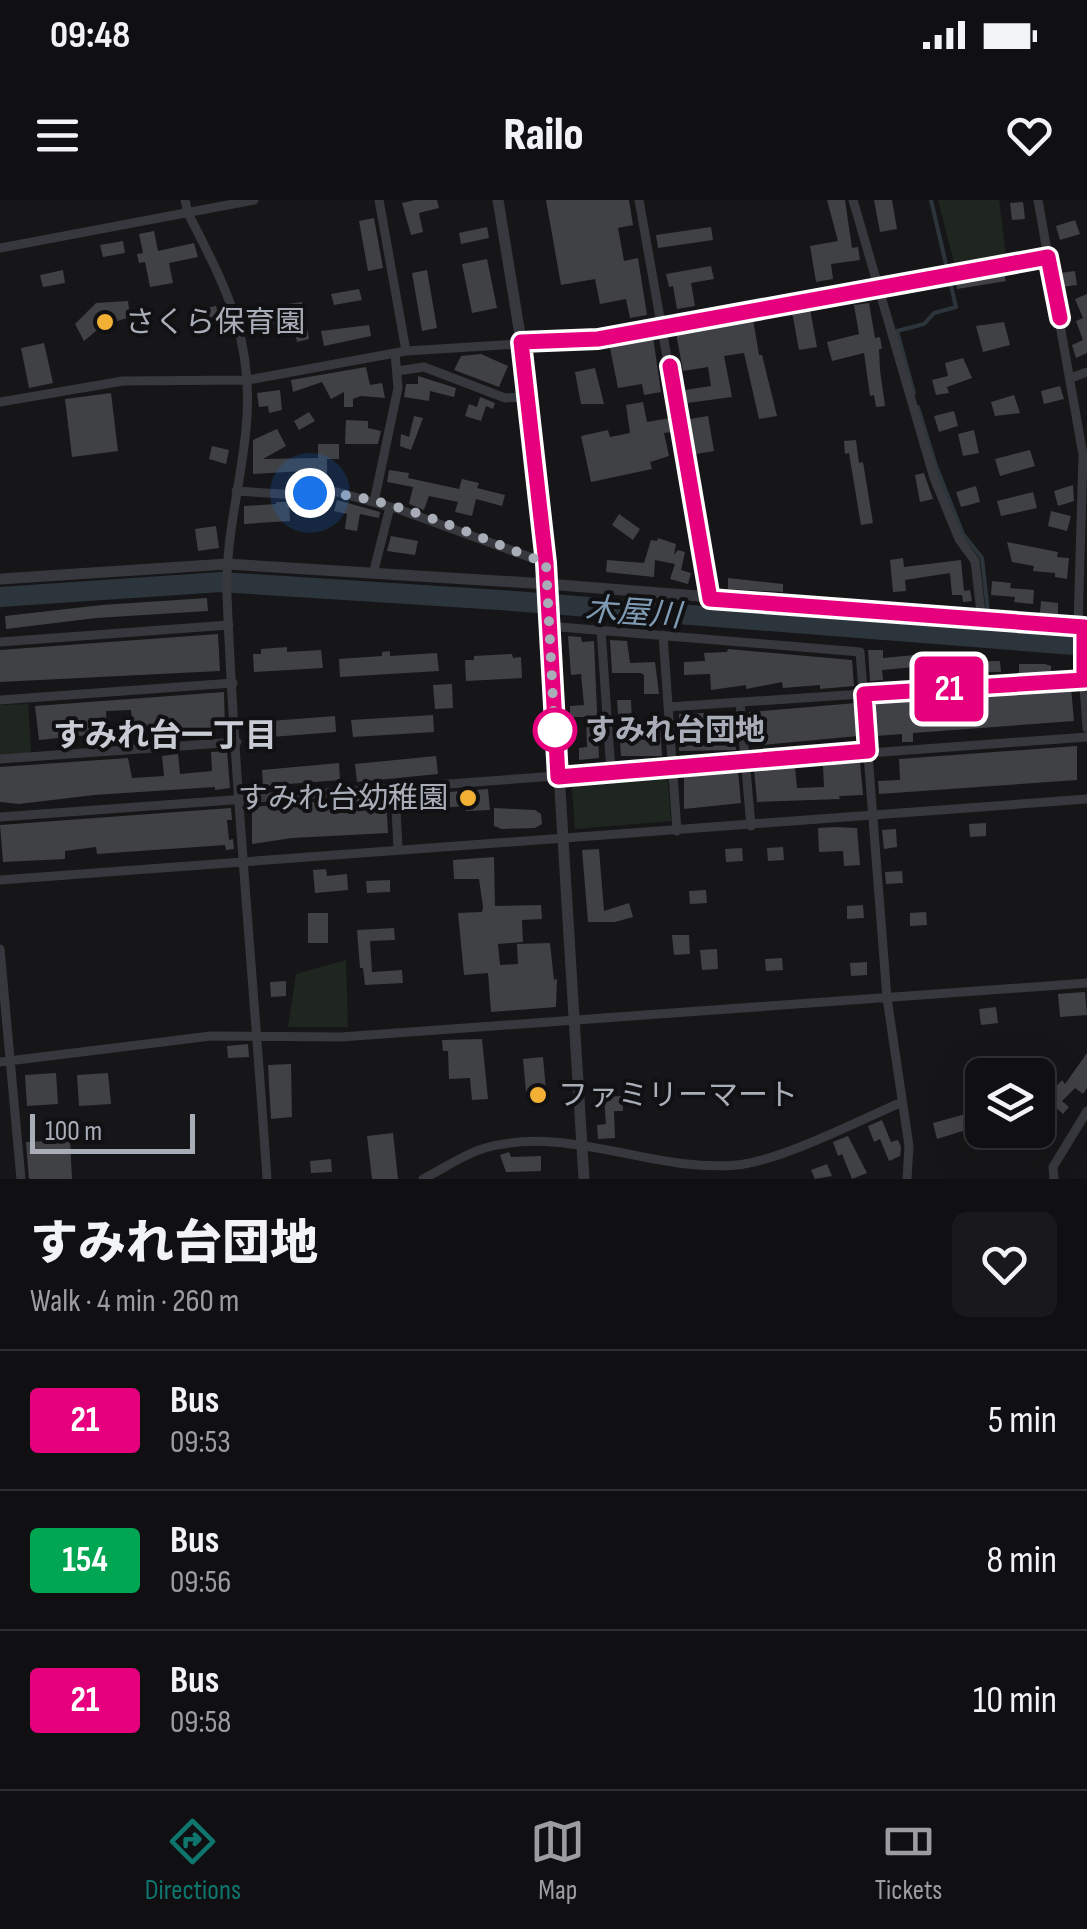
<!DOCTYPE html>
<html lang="en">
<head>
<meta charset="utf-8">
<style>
	body { margin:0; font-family:"Sofia Sans Condensed","Noto Sans JP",sans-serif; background:#19191b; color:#f1f3f6; height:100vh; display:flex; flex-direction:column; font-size:38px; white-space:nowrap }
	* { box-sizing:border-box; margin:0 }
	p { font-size:32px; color:#9c9d9f }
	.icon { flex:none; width:55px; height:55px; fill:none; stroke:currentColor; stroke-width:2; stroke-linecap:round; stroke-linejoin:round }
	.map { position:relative; height:979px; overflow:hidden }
	.details { display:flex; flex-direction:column; background:#101012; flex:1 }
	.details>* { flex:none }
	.badge { padding:0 20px; border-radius:8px; font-size:35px; line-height:65px }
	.tools { position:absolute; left:965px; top:858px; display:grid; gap:20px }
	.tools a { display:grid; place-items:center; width:90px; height:90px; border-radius:15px; background:#101012; box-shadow:0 10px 40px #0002,0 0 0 2px #303032; font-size:50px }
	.scale { position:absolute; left:30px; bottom:25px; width:165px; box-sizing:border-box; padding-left:10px; border:5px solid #a8adb8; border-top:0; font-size:28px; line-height:35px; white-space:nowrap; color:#a8adb8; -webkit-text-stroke:8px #111113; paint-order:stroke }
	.you { position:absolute; width:50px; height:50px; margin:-25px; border:8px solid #fff; border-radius:50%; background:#1a73e8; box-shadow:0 0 0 15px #1a73e833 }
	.map>.badge { position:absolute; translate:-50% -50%; box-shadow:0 0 0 5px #fff }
	.round { display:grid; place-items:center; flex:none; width:105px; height:105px; border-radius:15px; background:#19191b }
	.head { display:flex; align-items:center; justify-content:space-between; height:170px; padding:0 30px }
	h1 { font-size:48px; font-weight:800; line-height:75px }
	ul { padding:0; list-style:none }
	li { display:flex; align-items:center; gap:30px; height:140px; padding:0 30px; border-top:2px solid #303032 }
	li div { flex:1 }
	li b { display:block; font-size:38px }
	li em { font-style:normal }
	li .badge { min-width:110px; font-weight:700; text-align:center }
	.status { display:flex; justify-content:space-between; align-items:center; height:70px; padding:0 50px; background:#101012; direction:ltr }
	.status svg { height:28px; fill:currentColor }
	header { display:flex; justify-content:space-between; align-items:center; height:130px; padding:0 30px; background:#101012; font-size:45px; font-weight:800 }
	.menu { display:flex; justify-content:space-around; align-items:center; height:140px; border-top:2px solid #303032; background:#101012; font-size:28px; color:#9c9d9f }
	.menu a { display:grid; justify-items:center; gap:5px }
	.menu .current { color:#0f766e }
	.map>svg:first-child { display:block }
</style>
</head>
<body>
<div class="status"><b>09:48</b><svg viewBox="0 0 49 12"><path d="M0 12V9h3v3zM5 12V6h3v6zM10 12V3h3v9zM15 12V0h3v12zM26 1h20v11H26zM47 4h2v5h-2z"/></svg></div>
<header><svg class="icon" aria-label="menu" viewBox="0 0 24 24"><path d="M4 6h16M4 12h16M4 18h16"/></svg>Railo<svg class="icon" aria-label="heart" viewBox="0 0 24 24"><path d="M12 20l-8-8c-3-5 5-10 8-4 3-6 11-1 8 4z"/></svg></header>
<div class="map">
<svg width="1087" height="979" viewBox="0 0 1087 979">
	<rect width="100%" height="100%" fill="#161618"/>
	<path fill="#1e261f" d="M938 0H999L1006 55 954 63Z
		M28 504 31 553 0 555V505Z
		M667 571 671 621 575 629 571 578Z
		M346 760 348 827H288L296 774Z"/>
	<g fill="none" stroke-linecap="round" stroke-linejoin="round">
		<path stroke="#2c353c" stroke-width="4" d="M914 193 897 131 924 124 934 113 956 107 931 0
			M918 207 936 266 963 334 982 358 991 439"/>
		<path stroke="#2c353c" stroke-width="20" d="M0 397 221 382 500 400 1087 446"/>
	</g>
	<path fill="#404145" d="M415 0H437L439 8 419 13 423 32 411 35 402 3Z
		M546 0H629L633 25 618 28 624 61 638 58 647 115 630 118 626 99 600 104 595 79 561 85Z
		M827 0H845L852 48 858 47 860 60 831 64 833 79 816 82 810 46 838 41Z
		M874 0H892L897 29 880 32Z
		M1023 2 1025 19 1012 20 1010 3Z
		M374 18 383 68 368 71 359 21Z
		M1075 20 1080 34 1060 40 1056 26Z
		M487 27 489 38 461 44 459 33Z
		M711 27 713 40 658 48 656 35Z
		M154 31 158 51 194 43 198 57 169 63 173 83 150 87 145 62 139 63 137 54 143 53 139 34Z
		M123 41 125 53 103 57 100 45Z
		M487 59 497 108 472 113 462 64Z
		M711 66 714 79 691 83 695 106 677 109 673 86 669 87 666 74Z
		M63 70 65 83 43 87 40 75Z
		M427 70 437 128 422 131 412 73Z
		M1075 71 1077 85 1062 87 1060 73Z
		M1004 73 1006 81 957 89 956 82Z
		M359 89 362 100 334 105 331 94Z
		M1087 94V153L1076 158 1072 145 1083 140 1076 121 1083 118 1075 99Z
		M128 101 130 117 102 126 84 141 75 124 96 103Z
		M302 102 309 139 297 142 293 121 261 127 260 123 250 124 247 110Z
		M869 103 875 138 880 137 882 149H879L880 170 885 206 876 207 874 195 870 196 864 153 832 161 827 142 859 134 854 105Z
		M216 106 219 118 190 125 188 112Z
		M810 109 817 147 799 150 792 112Z
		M753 119 759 155H762L777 216 759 219 744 153 724 156 732 197 687 203 685 190 711 186 708 167 683 171 676 133Z
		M1004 122 1010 145 983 152 976 126Z
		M369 125 371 136 324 146 321 131Z
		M653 137 661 192 644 195 642 184 618 188 610 148Z
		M44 143 53 183 29 188 21 148Z
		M481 154 508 166 499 187 454 170 461 156Z
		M963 158 972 178 947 187 949 193 936 195 932 180 948 176 945 163Z
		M366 167 370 185 382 183 385 198 361 196 353 199V207H344V192L331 199 322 182 293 192 291 180Z
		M595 168 604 204H581L575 172Z
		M418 176 456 188 454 197 430 191 429 201 404 197 406 184H418Z
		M1060 186 1064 199 1044 204 1041 191Z
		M280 190 282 210 269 213 268 206 259 207 257 193Z
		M111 193 118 251 72 257 65 199Z
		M1014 195 1020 213 995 216 991 202Z
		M480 197 495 203 493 209 486 206 481 221 465 216 469 204 477 207Z
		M643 202 647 222 670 218 672 232 664 233 669 256 650 262 652 269 591 282 581 236 608 230 610 237 630 233 626 205Z
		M954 211 958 226 939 232 934 216Z
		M309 212 315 221 299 230 294 221Z
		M414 216 423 218 411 250 400 246 401 234 409 237Z
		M708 216 714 251 696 254 690 219Z
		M346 220 368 221V228L381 231 378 244H345Z
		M277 229 286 246 263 259 318 258V244H339V259H327V278L312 279V285H304L303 271 253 274V240Z
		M974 230 979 253 963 256 958 234Z
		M856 240 859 263 863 262 873 323 861 325 849 253 845 254 844 241Z
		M212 246 229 250 226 264 209 259Z
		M1030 250 1035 266 1000 276 995 259Z
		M389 270 409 273 408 278 459 289 462 279 479 283 477 288 505 295 502 306 476 299 472 316 455 312 458 302 429 296 424 310 409 304 413 287 387 282Z
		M924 273 933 299 920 302 915 275Z
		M1073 285 1074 301 1058 306 1054 291Z
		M976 286 980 302 961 307 956 292Z
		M1033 292 1037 308 1001 316 997 301Z
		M337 300 380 312 379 318 360 314 357 331 345 329 347 314 334 311Z
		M276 302H289L290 321 244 324V306L276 304Z
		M1051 311 1071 316 1067 331 1048 326Z
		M619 314 640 329 633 340 612 325Z
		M216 326 219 348 198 351 195 329Z
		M391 336 418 341 415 355 387 351Z
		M658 338 676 344 674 355 678 350 685 352 681 370 691 373 688 384 670 379 675 364 655 360 654 377 606 372 607 360 644 363 651 340 657 341Z
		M1007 342 1058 352 1057 357 1069 358 1067 379 1055 377V373L1033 371 1034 366 1012 362Z
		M903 358 904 367 961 360 964 391 970 390 972 401 963 402 962 395H952L950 373 905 380 906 391 893 392 890 360Z
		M728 378 783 384V392L728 389Z
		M992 381 1011 383 1010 388 1034 390 1033 404 1014 402 1015 397 991 395Z
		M207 398 208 411 96 418 6 429 5 416 102 405Z
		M1041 401 1058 403V414L1040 413Z
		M218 434 220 471 0 482V450Z
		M568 436 581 437 582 442 594 441 599 558 579 560V548L587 547 586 517H570V506L584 505 581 474 571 475Z
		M610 440 627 441 630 463 655 462 659 494H644V475L641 473H612Z
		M287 447V452L321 450 323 468 254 472 253 454H261V449Z
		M728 449 852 460 854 486 820 489V485L783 488 782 482 746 489V485L711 490 710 474 684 475V462L705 461 704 453 727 452Z
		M868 450H883V458L926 454 927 466 882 470 883 480 870 481Z
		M390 451V456L437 453 439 471 340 477 339 459 382 456V452Z
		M512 454 513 458 521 457 522 478 466 481 465 460H474V456Z
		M950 459V462L1000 461 1001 472 935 471 934 460Z
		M1019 464H1045L1051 466V473L1019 475Z
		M452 484 453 508 435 509 433 485Z
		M1071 488 1074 521 913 533V542H902V534L875 536 872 502Z
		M224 492 225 527 133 532 131 510 106 511 107 533 39 540 35 506Z
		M617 500H631L632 523H660L662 556H621Z
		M856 503 858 536 752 546 749 512Z
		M723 512H733L736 550 679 551V514Z
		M433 515 434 532 353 537 351 520Z
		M335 516 336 532 258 538 257 522Z
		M1077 546V580L879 594 878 581 900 580 899 559Z
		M227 551 230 588 215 590V587L94 595 19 604 0 602V567L128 558 132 578 164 576 162 556 178 554 180 574 212 571 211 552Z
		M436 556 438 574 357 582 355 564Z
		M860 562 863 595 839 596 840 599 757 602 754 570 795 567 797 588 824 587 823 566Z
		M339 563 340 580 263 586 262 570Z
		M730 571H738L741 603 684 609V575Z
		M488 589 490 610 466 611V606L437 608 436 593Z
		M386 597 388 633 292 638 252 644V607Z
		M231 608 232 620H227L229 640 233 639 234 649 226 650 225 645 97 654 96 647 65 651V659L3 662 0 625Z
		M494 608 535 610 541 614 542 624 535 628 502 629 494 626Z
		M986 623V636L970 637 969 624Z
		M835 627 857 628 860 665 844 666 843 651 819 652 818 628Z
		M896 629 897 647 884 649 882 630Z
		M783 647 784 660 768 661 767 648Z
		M742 648 743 661 726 662 725 649Z
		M599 649 604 711 629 703 633 717 615 722H588L582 650Z
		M494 657 495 706 541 705 542 719 522 720 523 742 498 744 500 765 518 764 517 744 550 743 554 780 557 779 556 807 491 812 488 773 464 775 458 713 482 712 483 707 479 679H454L453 660Z
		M326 669 327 676 347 674 348 690 315 693 313 670Z
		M902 671 903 683 886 684 885 672Z
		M390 680V692L367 693 366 681Z
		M706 690 707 703 690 704 689 691Z
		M863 705 864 718 847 719V706Z
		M926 712 927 725 910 726V713Z
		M308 713H328V743H308Z
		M394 728 395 740 370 741 372 772 402 770 403 783 365 785 363 768H360L357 730Z
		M672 735H689L690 754 674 755Z
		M717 749 718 769 702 770 700 750Z
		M782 758 783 770 766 771 765 759Z
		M867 762V775L851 776 850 763Z
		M286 781V796L271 797 270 782Z
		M1085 792 1087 815 1060 817 1058 794Z
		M996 807 998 823 981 825 979 809Z
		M482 839 488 899 472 900 470 878 449 879 448 851H443L442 840Z
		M248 844 249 857 228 858 227 846Z
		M1087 853V888L1083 894 1075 888 1062 901 1069 907 1063 914 1046 898 1062 880 1065 884Z
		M543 857 546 890 526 892 523 859Z
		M291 864 292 917 271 919 268 865Z
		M56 873 58 904 27 906 25 875Z
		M108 873 111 904 79 906 77 875Z
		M622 896 623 911H614L615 938 598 939 597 925 606 924 604 897Z
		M980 910 982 930H987L990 942 975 947 969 929 937 939 933 923Z
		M882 920 891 942 898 940 901 947 900 956 889 961 880 939 874 942 868 926Z
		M393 933 398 979H372L367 936Z
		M848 936 867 973 852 979 842 954 838 956 833 942Z
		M70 940 72 979H29L26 942Z
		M509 952 511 957 541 956V971L506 972 500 955Z
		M331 959 332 972 311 973 310 961Z
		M827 964 832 976 815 979 811 970Z"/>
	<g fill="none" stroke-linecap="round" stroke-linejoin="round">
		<path stroke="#37383d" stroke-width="9" d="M185 0 188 13C226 88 255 141 246 229 241 284 225 338 227 395 235 590 254 785 267 979
			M379 0 406 151
			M639 0 710 399
			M853 0 934 278 959 339 975 361 982 421
			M1038 0 1083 255 1078 426
			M0 48 254 0
			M397 171 424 167 505 198 527 197
			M1071 178 1087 172
			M0 202 123 181 248 180 406 151 598 139 1048 57
			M236 291 283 294 337 292 398 309 546 363
			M374 302 398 188 395 153
			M373 374 390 307
			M548 426 860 452 887 798 909 946 907 979
			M1084 427 1083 472 1087 528
			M601 430 611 572
			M663 435 677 631
			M0 442 229 425
			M0 500 233 483
			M740 502 751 626
			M668 507 1087 479
			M0 559 237 542
			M395 588 398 649
			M0 617 1087 537
			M0 680 1087 599
			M0 749 21 979
			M0 862 211 836 341 837 1087 783
			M423 979C443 969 464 954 485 948 569 924 653 973 737 965 783 960 858 921 902 902
			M1054 979 1053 967 1087 911"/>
		<path stroke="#37383d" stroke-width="11" d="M498 0 521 141 546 363 584 979
			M0 379 227 364 547 384 1087 427"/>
	</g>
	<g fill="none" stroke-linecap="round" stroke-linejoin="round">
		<g stroke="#fff" stroke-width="22">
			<path id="line" d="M670 166 710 399 1084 427V480L864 494 868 551 558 577 546 363 521 142 598 139 1048 57 1060 118"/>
		</g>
		<use href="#line" stroke="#e6007e" stroke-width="15"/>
		<path stroke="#a8adb8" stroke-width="10" stroke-dasharray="0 18" d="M310 293C381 290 478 338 546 363L555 539V530"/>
	</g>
	<g fill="#f2b134" stroke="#111113" stroke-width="4">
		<circle cx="105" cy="122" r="10"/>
		<circle cx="468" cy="598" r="10"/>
		<circle cx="538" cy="895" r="10"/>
	</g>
	<circle fill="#fff" stroke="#e6007e" stroke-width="5" cx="555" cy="530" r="20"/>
	<g text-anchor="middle" stroke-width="8" stroke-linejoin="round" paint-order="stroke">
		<g font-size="30" fill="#a8adb8" stroke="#111113" text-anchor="start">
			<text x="125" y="132">さくら保育園</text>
			<text x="448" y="608" text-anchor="end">すみれ台幼稚園</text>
			<text x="558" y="905">ファミリーマート</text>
		</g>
		<g font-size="30" font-weight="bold" fill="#a8adb8" stroke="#111113" text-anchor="start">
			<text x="585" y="540">すみれ台団地</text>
		</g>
		<g font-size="32" font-style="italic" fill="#7f9bb3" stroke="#111113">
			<text transform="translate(633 412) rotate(4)" y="11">木屋川</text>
		</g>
		<g font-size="32" font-weight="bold" fill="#c9ccd4" stroke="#111113">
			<text x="165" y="546">すみれ台一丁目</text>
		</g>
	</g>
</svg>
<div class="tools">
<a><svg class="icon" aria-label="layers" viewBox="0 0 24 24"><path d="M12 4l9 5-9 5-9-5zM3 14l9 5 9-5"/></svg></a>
</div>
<div class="scale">100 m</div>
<div class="you" style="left:310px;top:293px"></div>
<b class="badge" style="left:949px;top:489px;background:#e6007e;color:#fff">21</b>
</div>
<section class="details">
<div class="head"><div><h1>すみれ台団地</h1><p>Walk · 4 min · 260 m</p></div><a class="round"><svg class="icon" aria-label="heart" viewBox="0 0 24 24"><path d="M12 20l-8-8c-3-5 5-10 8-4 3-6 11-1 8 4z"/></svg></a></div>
<ul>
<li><span class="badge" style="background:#e6007e;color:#fff">21</span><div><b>Bus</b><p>09:53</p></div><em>5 min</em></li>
<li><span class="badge" style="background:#00a651;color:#fff">154</span><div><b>Bus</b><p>09:56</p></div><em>8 min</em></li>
<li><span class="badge" style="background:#e6007e;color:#fff">21</span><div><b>Bus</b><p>09:58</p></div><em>10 min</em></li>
</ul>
</section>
<nav class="menu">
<a class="current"><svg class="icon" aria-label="directions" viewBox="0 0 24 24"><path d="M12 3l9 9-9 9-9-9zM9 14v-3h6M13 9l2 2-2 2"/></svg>Directions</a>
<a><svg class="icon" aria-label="map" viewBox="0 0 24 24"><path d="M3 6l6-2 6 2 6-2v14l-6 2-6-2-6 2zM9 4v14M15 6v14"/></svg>Map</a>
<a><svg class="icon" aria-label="tickets" viewBox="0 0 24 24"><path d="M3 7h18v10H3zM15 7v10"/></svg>Tickets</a>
</nav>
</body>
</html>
